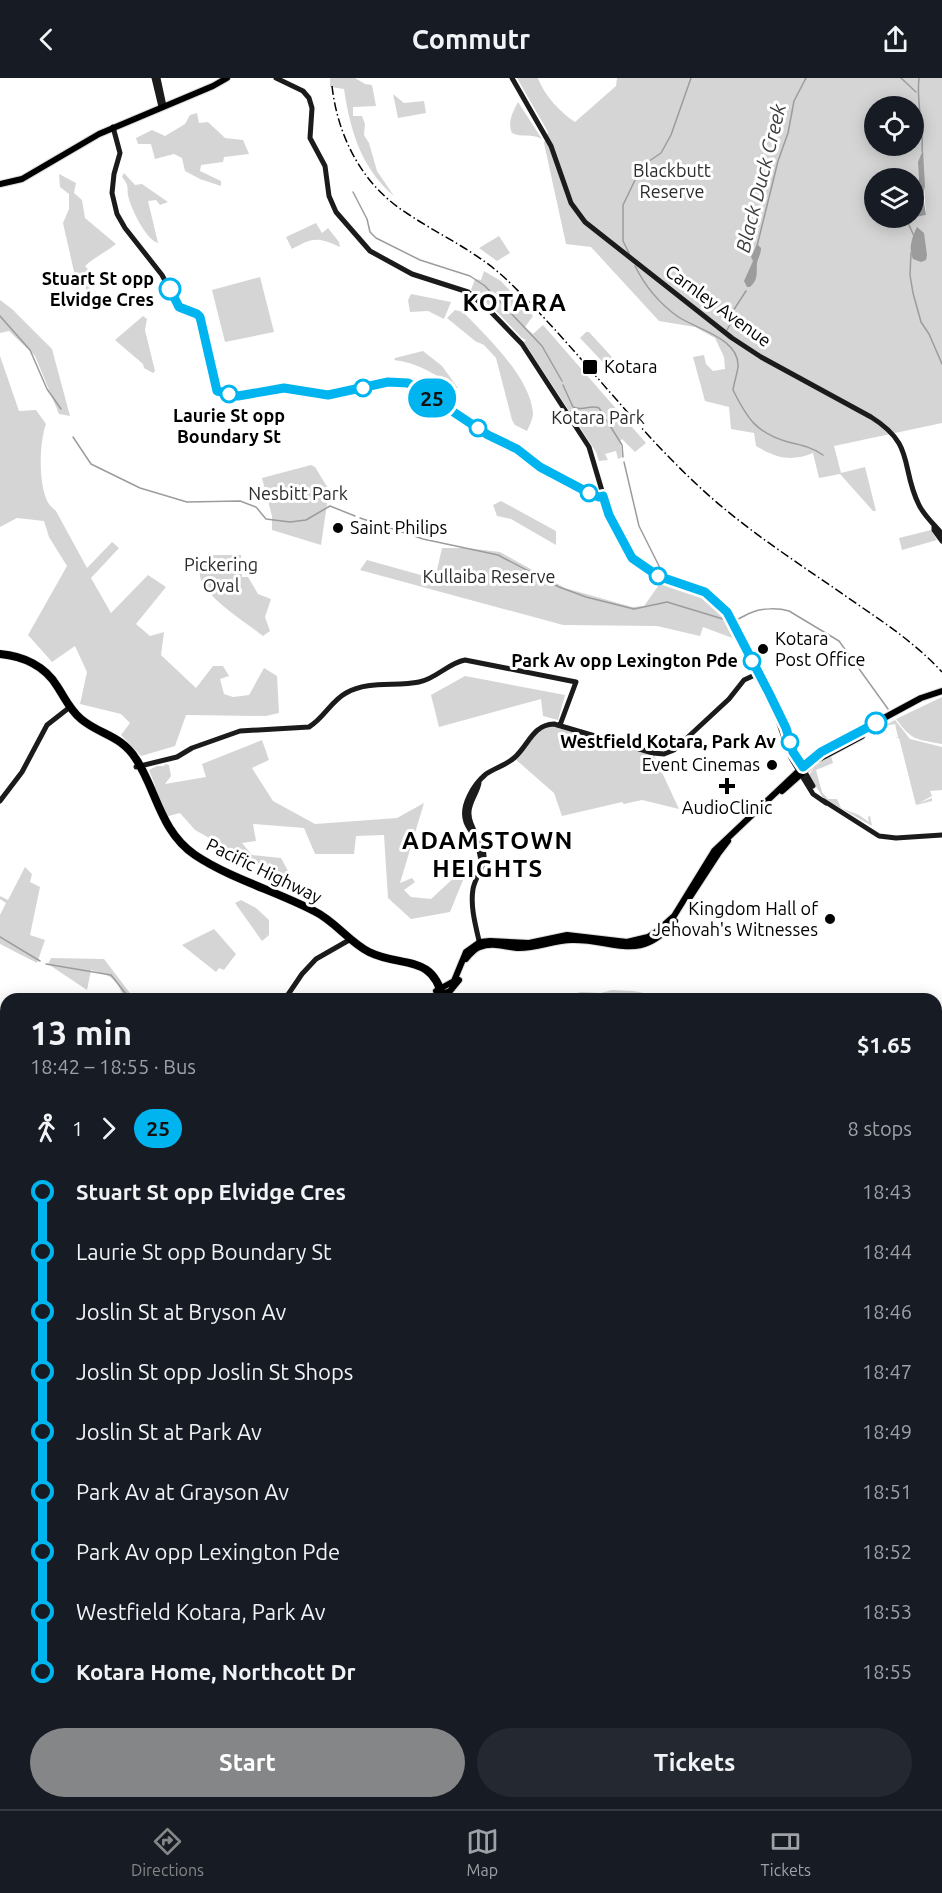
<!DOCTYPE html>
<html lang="en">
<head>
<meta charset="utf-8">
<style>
	body { margin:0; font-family:Ubuntu,sans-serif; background:#242831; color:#f1f3f6; height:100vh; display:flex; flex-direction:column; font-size:22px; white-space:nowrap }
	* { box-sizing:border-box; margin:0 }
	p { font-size:20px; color:#9ea1a6 }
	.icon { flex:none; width:33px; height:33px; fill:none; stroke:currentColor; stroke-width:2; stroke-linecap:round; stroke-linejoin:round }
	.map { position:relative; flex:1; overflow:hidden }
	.sheet { position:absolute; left:0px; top:915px; width:942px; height:816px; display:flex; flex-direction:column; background:#171b24; border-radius:18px 18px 0 0; box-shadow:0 3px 15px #0003 }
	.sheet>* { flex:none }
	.badge { padding:0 12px; border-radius:20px; font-size:21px; line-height:39px }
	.fabs { position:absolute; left:864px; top:18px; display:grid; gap:12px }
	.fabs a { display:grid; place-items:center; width:60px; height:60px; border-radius:50%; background:#171b24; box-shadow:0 3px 15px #0003; font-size:30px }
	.map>.badge { position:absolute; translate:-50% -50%; box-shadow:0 0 0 3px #fff }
	.legs { display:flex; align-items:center; gap:9px; height:66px; padding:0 30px; font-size:20px }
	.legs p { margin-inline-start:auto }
	.headline { display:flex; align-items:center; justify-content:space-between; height:102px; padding:0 30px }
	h1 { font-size:33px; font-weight:600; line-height:45px }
	.action { display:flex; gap:12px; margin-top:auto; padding:12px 30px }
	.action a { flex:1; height:69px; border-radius:36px; background:#858687; color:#fff; font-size:24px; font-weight:600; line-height:69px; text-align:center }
	.action a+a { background:#242831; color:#f1f3f6 }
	ul { padding:0 30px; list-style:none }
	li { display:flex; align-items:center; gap:21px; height:60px; font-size:22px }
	li i { display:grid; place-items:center; width:9px; height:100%; margin:0 8px; background:currentColor }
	li i::after { content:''; width:15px; height:15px; margin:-8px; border:4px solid; border-radius:50%; background:#171b24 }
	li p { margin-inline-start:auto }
	li:first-child i { background:linear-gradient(#0000 50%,currentColor 0) }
	li:last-child i { background:linear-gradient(currentColor 50%,#0000 0) }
	header { display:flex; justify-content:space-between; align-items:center; height:78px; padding:0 30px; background:#171b24; font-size:27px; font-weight:600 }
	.tabs { display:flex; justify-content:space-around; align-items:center; height:84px; border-top:2px solid #363941; background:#171b24; font-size:16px; color:#9ea1a6 }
	.tabs a { display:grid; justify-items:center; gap:3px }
	.tabs .selected { color:#858687 }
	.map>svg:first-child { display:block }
</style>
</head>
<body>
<header><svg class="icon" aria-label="back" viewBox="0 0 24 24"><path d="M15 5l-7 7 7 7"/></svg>Commutr<svg class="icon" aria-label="share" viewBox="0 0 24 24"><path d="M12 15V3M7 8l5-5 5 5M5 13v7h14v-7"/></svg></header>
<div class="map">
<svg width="942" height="1731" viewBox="0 0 942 1731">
	<rect width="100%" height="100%" fill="#fff"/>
	<path fill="#d5d5d5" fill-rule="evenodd" d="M330 0H355L365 6 372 7 376 28 353 29V38H362L365 46 364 57 369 65 377 93 394 118C361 90 350 52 344 11L330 9Z
		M517 0H538C544 17 560 34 575 44L616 8 617 0H942V345L834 368 841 395 865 389 876 433H873L840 396 819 400 813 375C791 384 776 380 756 368L754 355 731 351 729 329 705 323 693 279 704 277 706 286 713 293 725 291 724 279 715 260 695 249 659 243 591 169 566 166 544 65 548 54ZM874 28H914V68H874ZM922 76 926 137 907 141 874 140V100H914V121C924 108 915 90 922 76Z
		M393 16 404 25 424 23 426 35 398 40Z
		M518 24 542 61C531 55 522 60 512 55 507 44 513 34 518 24Z
		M197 35 199 45 208 44 225 60 243 62 249 76 224 79 223 84 201 87 200 93 221 103V108L200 101 185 93 182 80 174 76 155 81 151 66H138L136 60 152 52 165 58 185 46 190 37Z
		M124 95 135 107 142 106 168 124 160 127 156 122 148 123 158 165C146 162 130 129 128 117 127 107 129 108 122 99Z
		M59 96 76 105 74 115 82 122 85 140 116 166C106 174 95 179 85 188L94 198 87 219 84 198H75L63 145 69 131V116L60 109Z
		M316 145 322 155 328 150 339 164 340 169C317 159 314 159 292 171L286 159Z
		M499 158 510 175 497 183 479 170Z
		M484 193 501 203 533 238 525 249 533 256 543 247 646 365 635 374 622 361 620 363 622 379 618 381 616 373 605 376 608 382 599 383 596 374 524 264 526 262 522 260 498 235 471 212 475 201 481 202Z
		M260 199 274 254 225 264 212 212Z
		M411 216 451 224 444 241 428 233 410 234 408 222Z
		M0 222 12 231 52 271 70 338 59 336 35 278 9 253 0 255Z
		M455 232 463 234C487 259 530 299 533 335 533 340 530 347 527 353L515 347 512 342 496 280 484 267 475 263 447 240Z
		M143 238 147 241 145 252 155 293 153 295 144 290 143 286 115 262Z
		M586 254H589L621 289 615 297 580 260Z
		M423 273 442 288 458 310H456C436 297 419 285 394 282L395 280Z
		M0 278 19 333 36 332 46 346C39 365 38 409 49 426 51 429 54 431 56 433L87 490 112 464 119 470 91 500 111 535 148 497 166 509 136 546 150 558 164 554 161 577 196 610 213 588H223L229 598 220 601 224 616 233 619 249 617 264 590 277 598 279 635 266 638 186 637 175 668 141 678 121 657 130 645 121 636 80 626 87 594 75 568 52 584 28 557 67 488 49 459 44 443 17 440 0 449Z
		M311 387 315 389 329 412 321 467 272 452V438L262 400Z
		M501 423 556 453V467L511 441 497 438 493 427Z
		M931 452 937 462 902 472 899 460Z
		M442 470H467L500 474 565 510 632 529 644 528 661 504C704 518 714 519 735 561L703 549 700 558 657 548 563 547 360 492 367 482 435 501Z
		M208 477H241L242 499H248L258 516 271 521 265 539 270 553 263 558C247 545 197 515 200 494 201 490 206 482 208 477Z
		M465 598 565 617 558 642 543 638 541 621 439 649 431 617Z
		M942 619V666C916 661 912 663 896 641Z
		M895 642 910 661 942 669V712L930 713 932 718 919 725 932 720V723L916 727 899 660 895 659H898L895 646 889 647 883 652 878 651Z
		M547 646 653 675 679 731 642 722 624 726 622 724 562 738 554 715 514 680 541 649Z
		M262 662 269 682 252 690 273 723 315 746 397 740 424 725 400 805 412 800 415 804 404 812 411 819 431 821 470 785 450 834 411 841 388 820 384 757 356 758 354 776H315L304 750 253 746 256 763 242 765 252 777 281 780 299 813 272 808V800L263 790 195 752 180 735 165 739 152 708 155 707 149 692 157 688H164L165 686 169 687 171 698 165 706 206 699 202 686Z
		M840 672 831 678 833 685 816 692 822 714 828 721H837L841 730 859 737 869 744 868 739 870 738 872 748 823 720 809 697 815 688Z
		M25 789 32 796 30 804 40 809 30 857 45 862 37 885 0 866V837L6 825 0 821V818L8 822Z
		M241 822 256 830 269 842V857L262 863 235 825Z
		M214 851 236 876 224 892 219 890 216 894 182 867Z
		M51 880 104 881 133 919V921H124C117 899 111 898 91 892L87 912 48 886Z
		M612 912 633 913 660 918V921H550L581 914 601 915Z
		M942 1144V1329L936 1317V1145Z
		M6 1166V1725H310L311 1731H0V1167Z
		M936 1607 942 1618V1731H752V1725H936Z
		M339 1725H692L684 1731H337Z"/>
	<path fill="#9c9c9c" d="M923 72 925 108 923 118 926 137 906 141 914 140V121L918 115 919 100 918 84Z
		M917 149 924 155 927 177 926 182 921 184 913 181C908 171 912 159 917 149Z
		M757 166 761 170C761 176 758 180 757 185 756 195 759 201 750 209H747L744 203 753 183 751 179Z"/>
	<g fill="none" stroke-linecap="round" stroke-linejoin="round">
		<path stroke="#9c9c9c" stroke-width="1.5" d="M901 0 916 14
			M919 0C916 25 924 48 922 73
			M642 88 661 75 671 57 691 0
			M353 114 367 141 370 154 376 160 420 182 470 198 485 208 542 268 562 303
			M915 160 908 145 915 140
			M757 168 778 83 788 55 794 23 806 0
			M629 175 623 163V127L637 98
			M911 175 910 197 913 215 921 244 929 256 942 286
			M635 188C645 208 659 225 677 238 695 251 740 260 738 289 737 296 734 305 733 312 747 340 756 355 788 364 801 367 812 369 823 377
			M0 238 30 272 47 311 61 331
			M727 252 733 241V233L746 213
			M563 307 573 329C583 334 590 326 599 330L622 367 623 379
			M73 359 91 386 140 410 187 424 240 423 256 429 266 441 290 444 306 442 330 428 355 438
			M624 384 639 448 663 496
			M360 440 423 461 498 477 559 509 586 519 634 531 667 524 723 541
			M734 542C742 541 745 536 753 534 762 530 779 530 789 533L839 563 888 631
			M0 859 40 883
			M46 886 111 897 130 921
			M936 964 942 963
			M936 1151 942 1149
			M0 1223 6 1224
			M0 1532H6
			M672 1731 679 1725
			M899 1731 905 1725"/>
		<g stroke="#dbdbdb" stroke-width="8">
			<path id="primary" d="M0 106 22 101 99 56 213 8 227 0
				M782 713 817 682 862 658
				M690 819 718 776 728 763
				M466 881C470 876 474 871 480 869 492 864 505 869 517 870 536 871 553 862 572 862 615 861 639 886 675 843
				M436 913 454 903 466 874 480 864 490 863 529 865 567 857 627 864 648 859 656 854 674 838 714 773 806 686 821 674 921 620 942 613
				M437 918 450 913 459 902"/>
		</g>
		<g stroke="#dbdbdb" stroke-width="9">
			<path id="highway" d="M0 576C23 578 45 588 57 608 65 620 70 632 81 641 100 657 121 657 136 681 157 713 160 753 195 777 231 801 276 813 314 833 335 843 349 864 369 874 401 890 433 875 443 921
				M936 1297 942 1304"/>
		</g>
		<path stroke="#1b1b1b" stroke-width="5" d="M154 0 161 29
			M158 0 164 28
			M276 0 303 13 309 20 312 30 310 60 325 88 329 118 336 134 370 173 412 196 468 214 491 234 522 266 589 369 608 433 630 476 637 484 662 501 701 515 712 522 723 533 777 640 791 680 813 716 826 725
			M512 0 551 68 571 125 585 144 732 260 761 279 871 339C916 367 900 389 919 427 925 439 934 446 942 456
			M113 49 120 75 114 96 112 115 117 136 125 150 162 197 179 229 197 236 200 239 217 313 238 318 284 310 328 317 388 304 408 305 488 357 521 373 540 389 591 416 603 419
			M934 448V452L942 463
			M757 593 771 619
			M788 658 795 677 813 708
			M136 689 177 679 192 670 240 653 309 649C324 640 331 623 346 615 368 602 396 609 419 604 436 601 448 585 465 582L576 604 560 647
			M479 705C477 716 468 725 469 736 469 752 485 763 484 780 483 791 475 800 473 811 470 829 476 849 480 867
			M0 723 22 694 47 647 70 629
			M824 723 879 758 896 760 942 757
			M483 787C479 779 480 772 477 765 475 757 469 752 466 744 460 728 474 706 486 696 495 690 506 687 514 680 529 667 532 647 554 646L653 675 664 676 674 672 729 621 744 602 757 596
			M285 921 302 896 316 881 351 861
			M0 977 6 975
			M936 1073 942 1071
			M0 1367H6
			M936 1446H942
			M936 1601 942 1609"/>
		<use href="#primary" stroke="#000" stroke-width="6"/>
		<use href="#highway" stroke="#000" stroke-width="8"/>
		<path stroke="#000" stroke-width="1.5" stroke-dasharray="9 3 1.5 3" stroke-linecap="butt" d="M332 8C338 60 363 108 408 136 441 158 476 173 506 201 579 271 638 356 714 422 759 461 809 492 857 526 888 547 917 567 942 594"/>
	</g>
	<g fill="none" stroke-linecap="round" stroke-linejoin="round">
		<g stroke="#fff" stroke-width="14">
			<path id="line-1" d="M170 211 179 229 197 236 200 239 217 313 238 318 284 310 328 317 388 304 408 305 422 313 488 357 517 371 540 389 591 416 599 419 603 418 609 437 632 480 658 498 705 514 727 534 769 615 786 650 793 674 803 689 821 674 876 645"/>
		</g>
		<use href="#line-1" stroke="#00b5ef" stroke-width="9"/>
	</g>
	<g fill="#fff" stroke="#00b5ef" stroke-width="3">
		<circle cx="170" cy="211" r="10"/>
		<circle cx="363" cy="310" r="8"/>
		<circle cx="229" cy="316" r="8"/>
		<circle cx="478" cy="350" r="8"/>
		<circle cx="589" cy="415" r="8"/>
		<circle cx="658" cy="498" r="8"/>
		<circle cx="752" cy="583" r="8"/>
		<circle cx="876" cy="645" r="10"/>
		<circle cx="790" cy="664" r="8"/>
	</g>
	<g fill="#000" stroke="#fff" stroke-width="2">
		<rect x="582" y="281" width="16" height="16" rx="3"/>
		<circle cx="338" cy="450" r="6"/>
		<circle cx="763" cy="571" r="6"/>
		<circle cx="772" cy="687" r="6"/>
		<path d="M724 699h6v6h6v6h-6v6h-6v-6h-6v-6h6z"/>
		<circle cx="830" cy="841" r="6"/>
	</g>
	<g text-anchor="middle" stroke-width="6" stroke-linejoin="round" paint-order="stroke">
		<g font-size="18" fill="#2c2c2c" stroke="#fff">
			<text x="672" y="99">Blackbutt<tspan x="672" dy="21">Reserve</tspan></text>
			<text x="598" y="346">Kotara Park</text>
			<text x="298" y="422">Nesbitt Park</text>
			<text x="221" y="493">Pickering<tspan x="221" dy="21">Oval</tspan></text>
			<text x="489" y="505">Kullaiba Reserve</text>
		</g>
		<g font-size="18" font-weight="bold" fill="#000" stroke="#fff" text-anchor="end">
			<text x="154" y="207">Stuart St opp<tspan x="154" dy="21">Elvidge Cres</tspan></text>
			<text x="229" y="344" text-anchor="middle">Laurie St opp<tspan x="229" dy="21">Boundary St</tspan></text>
			<text x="738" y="589">Park Av opp Lexington Pde</text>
			<text x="776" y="670">Westfield Kotara, Park Av</text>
		</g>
		<g font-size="18" fill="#000" stroke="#fff">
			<text transform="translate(718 228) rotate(36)" y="6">Carnley Avenue</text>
			<text transform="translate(264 793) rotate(26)" y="6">Pacific Highway</text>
		</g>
		<g font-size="18" fill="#000" stroke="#fff" text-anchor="start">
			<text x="604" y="295">Kotara</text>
			<text x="350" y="456">Saint Philips</text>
			<text x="775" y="567">Kotara<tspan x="775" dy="21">Post Office</tspan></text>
			<text x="760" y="693" text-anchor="end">Event Cinemas</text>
			<text x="727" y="736" text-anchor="middle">AudioClinic</text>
			<text x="818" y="837" text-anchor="end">Kingdom Hall of<tspan x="818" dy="21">Jehovah's Witnesses</tspan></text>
		</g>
		<g font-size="20" font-style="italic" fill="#3d3d3d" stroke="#fff">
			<text transform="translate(761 100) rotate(-76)" y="7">Black Duck Creek</text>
		</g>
		<g font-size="24" font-weight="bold" letter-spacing="1.5" fill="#000" stroke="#fff">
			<text x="515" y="233">KOTARA</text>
			<text x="488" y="771">ADAMSTOWN<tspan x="488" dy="28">HEIGHTS</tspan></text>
		</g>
	</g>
</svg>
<div class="fabs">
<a><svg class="icon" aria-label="locate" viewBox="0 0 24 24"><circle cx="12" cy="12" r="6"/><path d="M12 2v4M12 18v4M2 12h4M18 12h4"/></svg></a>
<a><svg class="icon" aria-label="layers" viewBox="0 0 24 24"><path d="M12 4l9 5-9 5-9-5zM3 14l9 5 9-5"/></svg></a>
</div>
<b class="badge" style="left:432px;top:320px;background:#00b5ef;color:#111">25</b>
<section class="sheet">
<div class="headline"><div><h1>13 min</h1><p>18:42 – 18:55 · Bus</p></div><b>$1.65</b></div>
<div class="legs"><svg class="icon" aria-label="walk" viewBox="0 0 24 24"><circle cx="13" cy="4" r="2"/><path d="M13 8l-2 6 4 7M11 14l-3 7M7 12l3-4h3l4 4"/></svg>1<svg class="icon" aria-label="forward" viewBox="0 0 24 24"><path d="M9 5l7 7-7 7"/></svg><b class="badge" style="background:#00b5ef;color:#111">25</b><p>8 stops</p></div>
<ul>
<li><i style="color:#00b5ef"></i><b>Stuart St opp Elvidge Cres</b><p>18:43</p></li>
<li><i style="color:#00b5ef"></i><span>Laurie St opp Boundary St</span><p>18:44</p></li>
<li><i style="color:#00b5ef"></i><span>Joslin St at Bryson Av</span><p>18:46</p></li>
<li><i style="color:#00b5ef"></i><span>Joslin St opp Joslin St Shops</span><p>18:47</p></li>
<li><i style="color:#00b5ef"></i><span>Joslin St at Park Av</span><p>18:49</p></li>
<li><i style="color:#00b5ef"></i><span>Park Av at Grayson Av</span><p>18:51</p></li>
<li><i style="color:#00b5ef"></i><span>Park Av opp Lexington Pde</span><p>18:52</p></li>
<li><i style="color:#00b5ef"></i><span>Westfield Kotara, Park Av</span><p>18:53</p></li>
<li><i style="color:#00b5ef"></i><b>Kotara Home, Northcott Dr</b><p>18:55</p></li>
</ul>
<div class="action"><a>Start</a><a>Tickets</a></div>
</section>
</div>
<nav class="tabs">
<a class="selected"><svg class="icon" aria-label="directions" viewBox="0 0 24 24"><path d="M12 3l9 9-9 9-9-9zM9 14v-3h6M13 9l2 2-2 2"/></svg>Directions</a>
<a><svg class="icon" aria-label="map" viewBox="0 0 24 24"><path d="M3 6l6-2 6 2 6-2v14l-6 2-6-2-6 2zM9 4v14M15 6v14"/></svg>Map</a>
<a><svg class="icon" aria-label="tickets" viewBox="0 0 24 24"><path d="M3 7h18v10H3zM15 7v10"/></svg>Tickets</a>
</nav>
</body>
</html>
